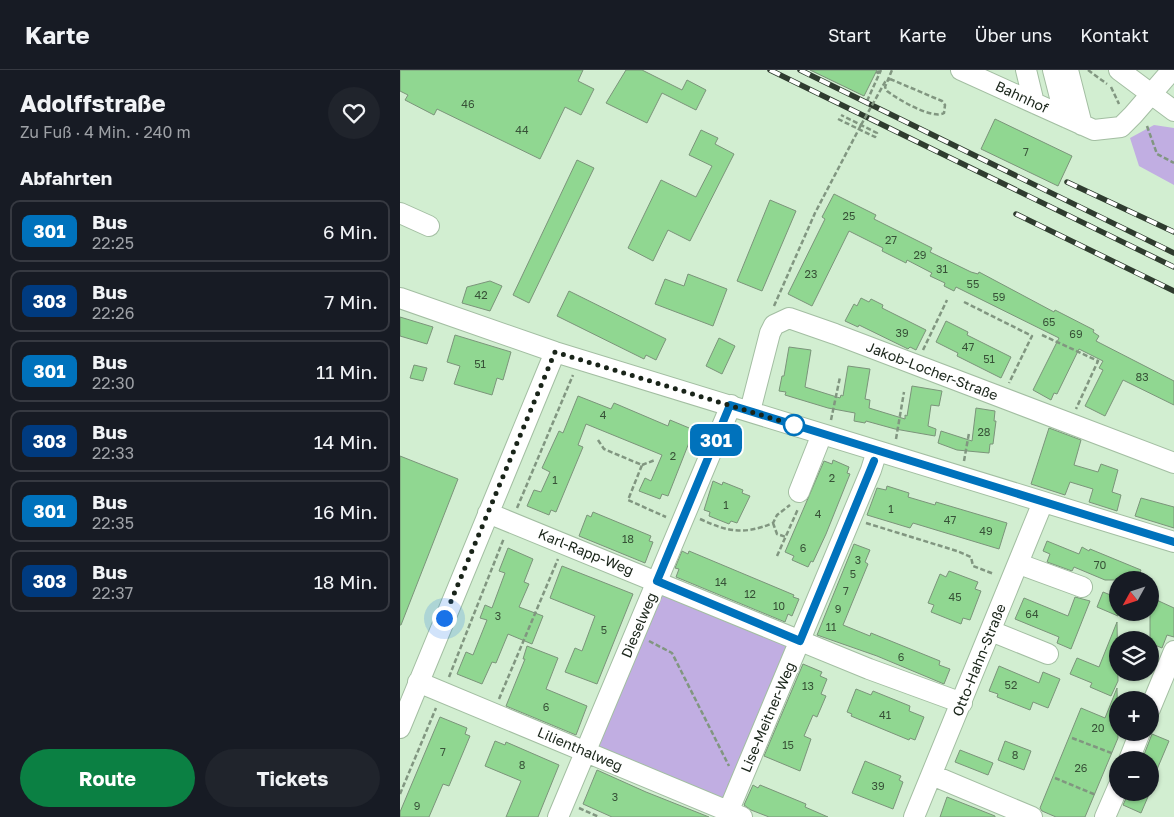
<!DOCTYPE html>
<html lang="de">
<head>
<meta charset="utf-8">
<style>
	body { margin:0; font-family:"Golos Text",sans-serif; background:#20242c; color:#f1f3f6; height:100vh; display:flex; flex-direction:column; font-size:19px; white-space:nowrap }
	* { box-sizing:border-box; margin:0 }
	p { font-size:16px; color:#9ea1a6 }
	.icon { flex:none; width:28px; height:28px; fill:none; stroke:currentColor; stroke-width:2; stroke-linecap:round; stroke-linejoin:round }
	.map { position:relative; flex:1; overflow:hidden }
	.drawer { display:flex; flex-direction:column; background:#171b24; width:400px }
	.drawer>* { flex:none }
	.badge { padding:0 10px; border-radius:8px; font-size:18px; line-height:32px }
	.needle { width:32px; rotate:230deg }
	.controls { position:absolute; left:709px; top:501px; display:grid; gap:10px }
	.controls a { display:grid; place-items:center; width:50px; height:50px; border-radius:50%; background:#171b24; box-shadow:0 1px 4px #0004; font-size:25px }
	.you { position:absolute; width:25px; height:25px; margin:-12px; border:4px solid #fff; border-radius:50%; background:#1a73e8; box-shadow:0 0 0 8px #1a73e833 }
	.map>.badge { position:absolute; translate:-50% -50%; box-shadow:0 0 0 2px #fff }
	h2 { padding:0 20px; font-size:19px; line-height:45px }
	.round { display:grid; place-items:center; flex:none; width:52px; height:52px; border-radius:26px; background:#20242c }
	.summary { display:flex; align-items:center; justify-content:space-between; height:85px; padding:0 20px }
	h1 { font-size:24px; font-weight:700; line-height:38px }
	.primary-button { display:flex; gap:10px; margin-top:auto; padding:10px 20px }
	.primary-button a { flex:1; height:58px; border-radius:30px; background:#0b8043; color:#fff; font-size:20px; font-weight:700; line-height:58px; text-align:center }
	.primary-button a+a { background:#20242c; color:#f1f3f6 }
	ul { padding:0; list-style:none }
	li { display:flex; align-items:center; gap:15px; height:62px; margin:0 10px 8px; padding:0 10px; border:2px solid #363941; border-radius:10px }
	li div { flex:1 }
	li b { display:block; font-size:19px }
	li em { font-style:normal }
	li .badge { min-width:55px; font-weight:700; text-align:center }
	header { display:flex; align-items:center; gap:30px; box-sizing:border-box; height:70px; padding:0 25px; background:#171b24; border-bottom:1px solid #363941 }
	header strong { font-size:24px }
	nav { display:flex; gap:28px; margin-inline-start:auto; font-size:18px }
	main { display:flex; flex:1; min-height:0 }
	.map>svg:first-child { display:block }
</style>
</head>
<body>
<header>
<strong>Karte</strong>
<nav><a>Start</a><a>Karte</a><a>Über uns</a><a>Kontakt</a></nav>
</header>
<main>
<section class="drawer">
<div class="summary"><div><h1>Adolffstraße</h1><p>Zu Fuß · 4 Min. · 240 m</p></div><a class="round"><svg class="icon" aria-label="heart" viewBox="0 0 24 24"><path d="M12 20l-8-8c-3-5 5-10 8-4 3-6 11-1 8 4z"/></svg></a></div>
<h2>Abfahrten</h2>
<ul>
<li><span class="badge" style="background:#0072bc;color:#fff">301</span><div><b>Bus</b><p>22:25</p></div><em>6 Min.</em></li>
<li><span class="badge" style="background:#003b80;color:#fff">303</span><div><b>Bus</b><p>22:26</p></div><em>7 Min.</em></li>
<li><span class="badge" style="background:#0072bc;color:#fff">301</span><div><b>Bus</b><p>22:30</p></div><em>11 Min.</em></li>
<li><span class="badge" style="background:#003b80;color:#fff">303</span><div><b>Bus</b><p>22:33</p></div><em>14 Min.</em></li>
<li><span class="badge" style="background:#0072bc;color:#fff">301</span><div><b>Bus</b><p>22:35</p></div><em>16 Min.</em></li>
<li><span class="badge" style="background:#003b80;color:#fff">303</span><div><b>Bus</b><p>22:37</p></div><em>18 Min.</em></li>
</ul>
<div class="primary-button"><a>Route</a><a>Tickets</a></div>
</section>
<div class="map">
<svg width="774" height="747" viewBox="0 0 774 747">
	<rect width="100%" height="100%" fill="#d2eed1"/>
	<path fill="#c1aee2" d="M754 55 774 58V115L739 96 730 68Z
		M260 523 390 577 325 732 195 677Z"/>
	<path fill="#90d791" stroke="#7b947a" d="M0 0H183L178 11 194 19 181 45 165 37 140 89 37 39 34 45 5 30 8 25 0 21Z
		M226 0H242L282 20 287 10 306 20 296 40 262 23 247 53 206 33Z
		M410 0H477L464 26Z
		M595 49 672 86 658 116 581 79Z
		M301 60 318 68 315 74 334 84 290 171 268 160 253 191 228 178 261 110 296 127 312 96 289 85Z
		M177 90 194 98 129 233 113 225Z
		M434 124 476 145 474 149 532 178 530 182 571 202 578 204 579 202 654 242 655 240 694 260 693 262 699 266 696 271 774 311V335L723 310 705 346 685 336 703 300 699 298 703 291 679 279 657 324 654 323 651 330 633 320 659 268 556 217 554 221 544 216 545 213 530 206 532 203 507 190 506 193 482 181 483 178 449 161 412 236 388 224 425 149 422 147Z
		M370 130 396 141 362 221 337 211Z
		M288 204 327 219 313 256 255 234 265 209 284 216Z
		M90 211 102 216 90 241 62 233 67 217Z
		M169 221 266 269 256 290 246 285 244 289 157 246Z
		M461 228 469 232 471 229 483 235 482 238 526 260 516 280 510 277 508 279 504 277 459 255 458 257 445 251 454 234 457 236Z
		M0 247 33 257 27 274 0 266Z
		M546 251 568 262 567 265 611 287 601 308 557 286 558 283 536 272Z
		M55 265 111 282 103 310 97 308 92 325 54 314 60 296 47 292Z
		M319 268 335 276 322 304 306 296Z
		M389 277 411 280 405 317 440 328 441 325 443 326 448 296 470 299 465 329 470 330 469 338 505 349V345L507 346 512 316 542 321 539 336 531 335 528 356 536 359 535 366 495 359 466 351 465 353 454 351 455 343 428 338 385 325 386 322 379 321 382 306H384Z
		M14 295 27 298 23 311 10 308Z
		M178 326 211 339 214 333 268 356 270 350 294 360 268 426 262 424 260 429 239 421 245 408 251 411 262 385 186 354 178 375 183 377 156 442 151 440 149 445 127 436 134 420 141 422 150 402 142 398 159 361 163 363Z
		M576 338 595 341 594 351H596L593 374H590L589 383 557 380 538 373 541 361 572 371Z
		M649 358 681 370 674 395 698 402 701 394 718 400 712 422 721 425 717 441 689 432 693 419 670 412 665 425 631 414Z
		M0 386 58 409 1 555H0Z
		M433 390 449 397 447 403 450 404 426 464 413 492 411 491 408 497 392 490 394 486 385 482 424 391 432 394Z
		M313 411 322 415 323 412 343 420 342 423 350 426 337 453 331 451 329 454 309 446 310 442 304 440Z
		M487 416 509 423 508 427 535 435 536 432 607 453 599 479 513 453 510 458 467 445 477 418 486 420Z
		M741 428 774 437V458L735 446Z
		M193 442 251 466 249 471 253 472 245 493 179 466 187 445 191 447Z
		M647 471 679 484 682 477 689 481 690 479 741 500 737 510H705L674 497 672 501 647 492 650 484 643 481Z
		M454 474 470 480 465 492 468 494 443 555 470 566 471 563 540 591 539 595 550 599 544 614 477 586 417 565Z
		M108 478 133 489 124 512 129 514 119 537 143 546 132 574 108 564 96 593 92 592 82 614 57 604 66 582 73 585 87 550 80 548 85 535 92 538 105 503 99 501Z
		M282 481 288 484 289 481 394 525 393 527 399 529 392 546 388 544 385 552 276 507 279 499 275 498Z
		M162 496 233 524 197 614 165 602 175 578 182 581 195 546 150 528Z
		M549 501 578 512 575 519 581 521 570 550 563 548 561 554 531 542 534 535 528 533 540 504 546 507Z
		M703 522 718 528V546L697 537Z
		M675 527 690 531 671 579 657 573 659 567 615 549 624 528 668 546Z
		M750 527 774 538V567L767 565 762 578 750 573Z
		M717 552 718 611 711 626 690 617 692 613 670 604 677 588 699 597Z
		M127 576 158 588 146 619 187 636 176 665 106 636 125 589H123Z
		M403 594 422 602 420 606 427 609 421 624 426 626 417 647 413 645 404 666 411 669 400 701 364 686Z
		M599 596 639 613 643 602 660 609 648 638 633 632 630 640 597 627 598 624 589 621Z
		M717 618 718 668 685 747H656L642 741 640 738 681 638 705 648Z
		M456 619 471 625 473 621 510 636 509 641 524 647 515 670 510 668 509 670 451 646 452 644 447 642Z
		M40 647 67 658 65 664 70 666 49 716 43 714 29 747H0V742Z
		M752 664 769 671 750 716V690H742Z
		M95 671 105 675 106 672 159 695 138 747H106L121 711 85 696Z
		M605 671 631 681 624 700 598 690Z
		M560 680 593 693 588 705 555 692Z
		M465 691 501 706 499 710 503 712 493 739 452 723Z
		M197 700 246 722 309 747H212L183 734Z
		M353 715 358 718 360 715 406 734 405 737 428 747H369L351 740 344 735Z
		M729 722H750L741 743 723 735Z
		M547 727 595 746V747H540Z"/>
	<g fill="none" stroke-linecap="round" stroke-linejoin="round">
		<g stroke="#a3bea2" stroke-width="22">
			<path id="minor" d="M561 0 694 60 721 57 733 45 772 0
				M626 0 634 33
				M653 0 665 47
				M668 0 682 55
				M719 0 774 41
				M0 143 29 156
				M0 228 155 282 774 472
				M350 341 370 263 374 255 389 248 435 264 774 393
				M399 422 422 364
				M88 443 469 599 562 633
				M619 494 682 517
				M591 561 648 584
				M18 612 342 747
				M750 639 774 581
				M0 658 155 282
				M729 690 740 662
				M532 705 632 747
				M158 747 331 335
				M326 747 471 400 477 381
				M514 747 643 432
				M705 747 718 717"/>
		</g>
		<path stroke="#819680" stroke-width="2.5" stroke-dasharray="5 2.5" stroke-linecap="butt" d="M688 0 707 14
			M476 2 478 3 479 0
			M490 9 542 31 545 35 544 43C533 50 497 29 487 21L485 17 492 0
			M711 17 719 34
			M467 31 481 0
			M438 49 475 67 477 63 441 45
			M747 56 757 84 774 93
			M564 232 632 266 609 313
			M374 236 415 143 461 55
			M642 265 698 291 676 339
			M523 280 547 230
			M431 350 440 307
			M496 369 504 322
			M198 370 204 379 242 395 228 430 266 447
			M564 391 569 363
			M242 395 255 390
			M117 438 173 305
			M300 449C328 462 344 465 373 453L377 445 390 435
			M373 453 377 464 386 467
			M466 453 557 481 571 487 573 496 594 504
			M377 486 398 439
			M249 571 272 583 329 696
			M49 607 104 468
			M99 629 158 489
			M672 668 714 684
			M655 708 696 725
			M0 724 36 638
			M179 738 199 747"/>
		<use href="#minor" stroke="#fff" stroke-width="20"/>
		<g stroke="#2f3c2f" stroke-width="5.5">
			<path id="rail" d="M370 0 774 197
				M400 0 774 183
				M667 112 774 162
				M616 144 774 221"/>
		</g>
		<use href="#rail" stroke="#fff" stroke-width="4" stroke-dasharray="11" stroke-linecap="butt"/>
		<path stroke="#819680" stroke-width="2.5" stroke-dasharray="5 2.5" stroke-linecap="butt" d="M461 55 485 12 490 9"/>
	</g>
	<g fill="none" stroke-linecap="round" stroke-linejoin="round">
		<g stroke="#fff" stroke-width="11">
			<path id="line" d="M474 391 400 571 257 511 330 335 774 472"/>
		</g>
		<use href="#line" stroke="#0072bc" stroke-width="8"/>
		<path stroke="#192419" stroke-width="5" stroke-dasharray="0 9" d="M44 548 155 282 394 355"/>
	</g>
	<circle fill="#fff" stroke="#0072bc" stroke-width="2.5" cx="394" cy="355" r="10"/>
	<g text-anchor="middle" stroke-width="4.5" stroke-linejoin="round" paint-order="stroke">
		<g font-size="11" fill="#375137">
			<text x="68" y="38">46</text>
			<text x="122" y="64">44</text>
			<text x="626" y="86">7</text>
			<text x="449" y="150">25</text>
			<text x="491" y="174">27</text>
			<text x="520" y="189">29</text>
			<text x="542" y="203">31</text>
			<text x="411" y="208">23</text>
			<text x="573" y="218">55</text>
			<text x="81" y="229">42</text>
			<text x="599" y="231">59</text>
			<text x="649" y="256">65</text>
			<text x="502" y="267">39</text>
			<text x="676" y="268">69</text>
			<text x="568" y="281">47</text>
			<text x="589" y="293">51</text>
			<text x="80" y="298">51</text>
			<text x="742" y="311">83</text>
			<text x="203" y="349">4</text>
			<text x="584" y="366">28</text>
			<text x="273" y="390">2</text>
			<text x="432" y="412">2</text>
			<text x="155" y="414">1</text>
			<text x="326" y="439">1</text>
			<text x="491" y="443">1</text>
			<text x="418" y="448">4</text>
			<text x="550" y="454">47</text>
			<text x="586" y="465">49</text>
			<text x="228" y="473">18</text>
			<text x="403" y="482">6</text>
			<text x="458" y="494">3</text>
			<text x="700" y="499">70</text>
			<text x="453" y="508">5</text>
			<text x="321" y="516">14</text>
			<text x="446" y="525">7</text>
			<text x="350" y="528">12</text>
			<text x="555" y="531">45</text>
			<text x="379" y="540">10</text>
			<text x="438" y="543">9</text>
			<text x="632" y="548">64</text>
			<text x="98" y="550">3</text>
			<text x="431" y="561">11</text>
			<text x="204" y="564">5</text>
			<text x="501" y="591">6</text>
			<text x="611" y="619">52</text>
			<text x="408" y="620">13</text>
			<text x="146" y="641">6</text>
			<text x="485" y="649">41</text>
			<text x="698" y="662">20</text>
			<text x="388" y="679">15</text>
			<text x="43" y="686">7</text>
			<text x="615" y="689">8</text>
			<text x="122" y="699">8</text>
			<text x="681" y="702">26</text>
			<text x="478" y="720">39</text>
			<text x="215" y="731">3</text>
			<text x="17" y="740">9</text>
		</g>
		<g font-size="14" fill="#192419" stroke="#fff">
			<text transform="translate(622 27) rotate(25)" y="5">Bahnhof</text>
			<text transform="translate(532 301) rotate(21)" y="5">Jakob-Locher-Straße</text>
			<text transform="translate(186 482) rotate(22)" y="5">Karl-Rapp-Weg</text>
			<text transform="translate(239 555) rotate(-67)" y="5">Dieselweg</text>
			<text transform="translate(579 590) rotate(-68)" y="5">Otto-Hahn-Straße</text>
			<text transform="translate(368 647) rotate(-67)" y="5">Lise-Meitner-Weg</text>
			<text transform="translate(180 679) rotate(23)" y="5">Lilienthalweg</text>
		</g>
	</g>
</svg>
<div class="controls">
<a><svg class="needle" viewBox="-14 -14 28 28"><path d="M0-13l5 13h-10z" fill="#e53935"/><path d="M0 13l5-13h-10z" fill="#9ea1a6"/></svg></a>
<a><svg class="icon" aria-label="layers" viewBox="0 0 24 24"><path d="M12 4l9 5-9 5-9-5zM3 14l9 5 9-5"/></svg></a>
<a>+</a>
<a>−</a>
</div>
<div class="you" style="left:44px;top:548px"></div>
<b class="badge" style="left:316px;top:370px;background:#0072bc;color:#fff">301</b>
</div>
</main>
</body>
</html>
